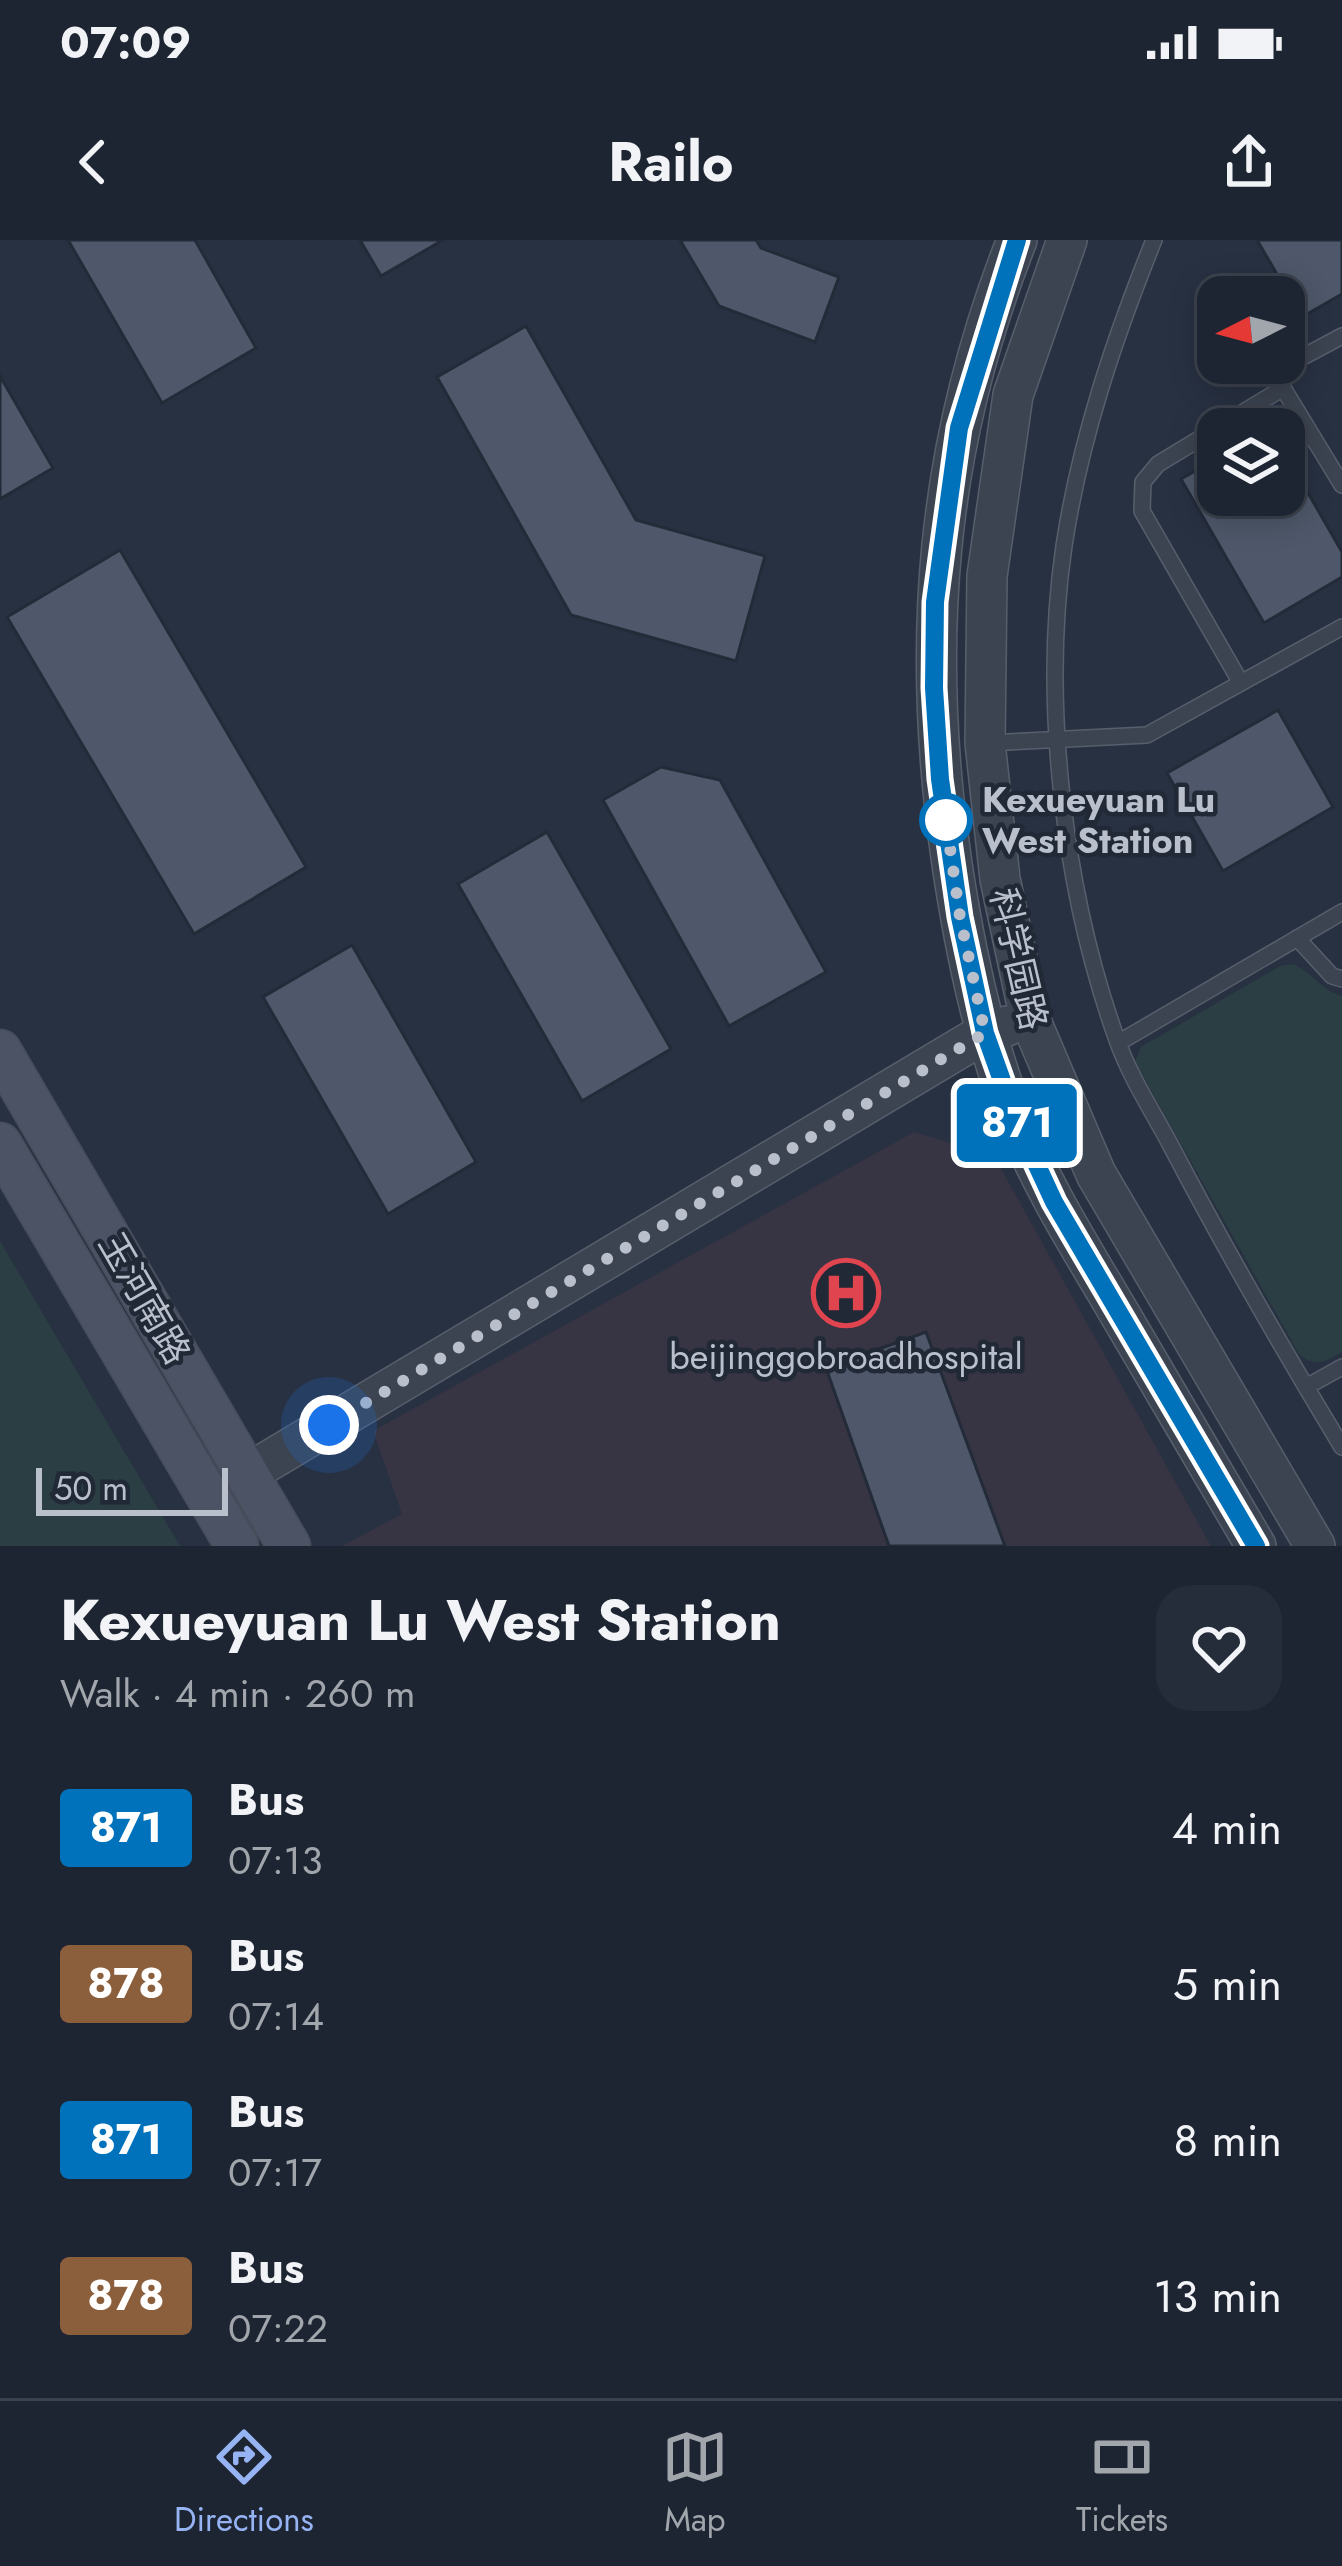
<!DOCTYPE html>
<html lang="en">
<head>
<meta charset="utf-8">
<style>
	body { margin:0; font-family:Jost,"Noto Sans SC",sans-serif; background:#262d3a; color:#f1f3f6; height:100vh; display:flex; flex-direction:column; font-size:45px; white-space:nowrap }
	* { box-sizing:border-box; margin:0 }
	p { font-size:39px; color:#a1a5ac }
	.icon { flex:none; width:66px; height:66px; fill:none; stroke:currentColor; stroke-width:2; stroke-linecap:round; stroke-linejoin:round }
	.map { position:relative; height:1306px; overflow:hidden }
	.details { display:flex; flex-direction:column; background:#1e2532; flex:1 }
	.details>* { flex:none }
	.badge { padding:0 24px; border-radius:9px; font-size:42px; line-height:78px }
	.needle { width:78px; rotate:264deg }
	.controls { position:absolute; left:1197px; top:36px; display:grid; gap:24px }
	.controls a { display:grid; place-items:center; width:108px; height:108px; border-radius:24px; background:#1e2532; box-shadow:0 6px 30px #0003,0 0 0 3px #3c424d; font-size:60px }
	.scale { position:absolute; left:36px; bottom:30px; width:192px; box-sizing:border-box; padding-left:12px; border:6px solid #b9bfcb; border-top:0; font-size:33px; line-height:42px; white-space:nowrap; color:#b9bfcb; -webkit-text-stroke:9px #212937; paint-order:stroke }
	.you { position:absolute; width:60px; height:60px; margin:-30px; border:9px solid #fff; border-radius:50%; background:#1a73e8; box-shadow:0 0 0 18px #1a73e833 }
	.map>.badge { position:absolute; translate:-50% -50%; box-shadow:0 0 0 6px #fff }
	.round { display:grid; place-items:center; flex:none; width:126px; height:126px; border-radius:36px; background:#262d3a }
	.summary { display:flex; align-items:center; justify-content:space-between; height:204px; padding:0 60px }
	h1 { font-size:57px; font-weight:700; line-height:90px }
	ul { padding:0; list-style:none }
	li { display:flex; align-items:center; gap:36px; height:156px; padding:0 60px }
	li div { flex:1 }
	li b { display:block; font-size:45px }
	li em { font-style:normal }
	li .badge { min-width:132px; font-weight:700; text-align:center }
	.status { display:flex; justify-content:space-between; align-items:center; height:84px; padding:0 60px; background:#1e2532; direction:ltr }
	.status svg { height:33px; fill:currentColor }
	header { display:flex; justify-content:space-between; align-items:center; height:156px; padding:0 60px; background:#1e2532; font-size:54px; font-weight:700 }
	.menu { display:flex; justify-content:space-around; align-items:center; height:168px; border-top:3px solid #3c424d; background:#1e2532; font-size:33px; color:#a1a5ac }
	.menu a { display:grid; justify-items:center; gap:6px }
	.menu .current { color:#96b4f4 }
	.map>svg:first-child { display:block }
</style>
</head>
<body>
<div class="status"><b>07:09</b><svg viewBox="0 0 49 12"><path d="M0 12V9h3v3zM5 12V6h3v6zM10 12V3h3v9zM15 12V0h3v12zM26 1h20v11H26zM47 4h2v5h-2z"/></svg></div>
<header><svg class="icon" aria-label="back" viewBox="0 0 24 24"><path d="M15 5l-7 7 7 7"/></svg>Railo<svg class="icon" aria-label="share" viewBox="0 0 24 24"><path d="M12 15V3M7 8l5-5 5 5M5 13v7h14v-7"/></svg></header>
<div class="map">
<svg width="1342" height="1306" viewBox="0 0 1342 1306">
	<rect width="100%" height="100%" fill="#283142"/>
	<path fill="#373443" d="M914 892 994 916 1211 1306H342L402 1274 373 1191Z"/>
	<path fill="#2a3e43" d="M1293 724C1312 732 1322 751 1342 756V1112C1325 1122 1316 1128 1299 1114L1135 822 1141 807 1280 726Z
		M0 1001 180 1306H0Z"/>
	<path fill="#4e586a" stroke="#232b39" stroke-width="3" d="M68 0H195L256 108 162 163Z
		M360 0H443L381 36Z
		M680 0H756L761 8 839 37 815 102 719 66Z
		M1257 0H1342V54L1302 77Z
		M526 86 636 280 765 316 736 421 571 375 437 137Z
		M0 136 53 228 0 259Z
		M1284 211 1342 312V337L1264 383 1181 239 1218 218V255H1284Z
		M120 310 306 627 194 694 7 377Z
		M1278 470 1333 567 1223 631 1167 533Z
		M661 527 720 540 826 732 729 786 603 560Z
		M547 592 671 809 582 861 458 644Z
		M352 705 476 922 388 974 263 757Z
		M926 1092 1005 1306H889L826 1128Z"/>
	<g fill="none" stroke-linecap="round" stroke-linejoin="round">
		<g stroke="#575f6c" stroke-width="18">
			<path id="service" d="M1154 0C1114 99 1080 200 1064 306 1041 462 1064 652 1117 800 1130 837 1153 872 1171 906 1225 1009 1282 1108 1342 1207
				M1342 96 1284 127 1283 148 1342 245
				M1241 443 1142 271 1143 242 1158 224 1283 148
				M988 503 1147 495 1342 387
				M1297 698 1332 736 1342 739
				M1118 803 1342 672
				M1306 1147 1342 1127"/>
		</g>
		<g stroke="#575f6c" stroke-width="42">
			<path id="tertiary" d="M1017 0C935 207 920 406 952 624 965 711 983 797 1015 879 1042 947 1081 1008 1118 1071 1164 1149 1210 1228 1256 1306
				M1067 0 1013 155 987 336 985 503 1000 639 1030 779 1096 934 1315 1306
				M247 1234 985 793 1007 786"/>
		</g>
		<g stroke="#464d5b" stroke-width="45">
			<path id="secondary" d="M0 811 289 1306
				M0 904 237 1306"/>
		</g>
		<use href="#service" stroke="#3c4451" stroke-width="15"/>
		<use href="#tertiary" stroke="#3c4451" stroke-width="39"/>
		<use href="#secondary" stroke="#4b5364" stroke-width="42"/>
	</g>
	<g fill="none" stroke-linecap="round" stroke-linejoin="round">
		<g stroke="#fff" stroke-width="27">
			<path id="line" d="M1017 0 959 188 935 362 934 448 940 539 960 677 985 793 1016 880 1054 962 1256 1306"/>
		</g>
		<use href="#line" stroke="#0072bc" stroke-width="18"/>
		<path stroke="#b9bfcb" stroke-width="12" stroke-dasharray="0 21.6" d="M329 1185 985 793 960 677 946 580"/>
	</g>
	<defs>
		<g id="hospital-ring" transform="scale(3.45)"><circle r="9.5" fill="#212937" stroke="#e0444e" stroke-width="1.5"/><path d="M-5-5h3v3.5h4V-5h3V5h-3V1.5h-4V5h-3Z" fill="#e0444e"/></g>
	</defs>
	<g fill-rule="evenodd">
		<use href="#hospital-ring" x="846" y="1053"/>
	</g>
	<circle fill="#fff" stroke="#0072bc" stroke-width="6" cx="946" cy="580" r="24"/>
	<g text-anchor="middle" stroke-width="9" stroke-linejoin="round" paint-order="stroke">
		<g font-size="36" font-weight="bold" fill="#b9bfcb" stroke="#212937" text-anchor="start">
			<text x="982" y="572">Kexueyuan Lu<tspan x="982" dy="41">West Station</tspan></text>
		</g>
		<g font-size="36" fill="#b9bfcb" stroke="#212937">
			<text transform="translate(1019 719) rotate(77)" y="13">科学园路</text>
			<text transform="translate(145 1058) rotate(60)" y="13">玉河南路</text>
		</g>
		<g font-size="36" fill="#b9bfcb" stroke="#212937">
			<text x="846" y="1129">beijinggobroadhospital</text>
		</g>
	</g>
</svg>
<div class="controls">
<a><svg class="needle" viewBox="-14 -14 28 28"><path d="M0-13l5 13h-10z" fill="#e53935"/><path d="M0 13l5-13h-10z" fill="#a1a5ac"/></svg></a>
<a><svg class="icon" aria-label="layers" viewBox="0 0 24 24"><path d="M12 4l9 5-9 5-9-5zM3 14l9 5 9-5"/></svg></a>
</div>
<div class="scale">50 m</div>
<div class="you" style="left:329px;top:1185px"></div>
<b class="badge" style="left:1017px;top:883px;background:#0072bc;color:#fff">871</b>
</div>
<section class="details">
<div class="summary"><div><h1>Kexueyuan Lu West Station</h1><p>Walk · 4 min · 260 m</p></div><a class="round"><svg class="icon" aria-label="heart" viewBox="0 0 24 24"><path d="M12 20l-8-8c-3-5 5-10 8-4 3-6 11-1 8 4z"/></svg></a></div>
<ul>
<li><span class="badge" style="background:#0072bc;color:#fff">871</span><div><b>Bus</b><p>07:13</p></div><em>4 min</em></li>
<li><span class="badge" style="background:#8b5e3c;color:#fff">878</span><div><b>Bus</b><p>07:14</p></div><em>5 min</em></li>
<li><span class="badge" style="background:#0072bc;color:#fff">871</span><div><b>Bus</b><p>07:17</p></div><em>8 min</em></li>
<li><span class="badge" style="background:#8b5e3c;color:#fff">878</span><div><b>Bus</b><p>07:22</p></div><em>13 min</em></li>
</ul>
</section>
<nav class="menu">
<a class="current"><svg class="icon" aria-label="directions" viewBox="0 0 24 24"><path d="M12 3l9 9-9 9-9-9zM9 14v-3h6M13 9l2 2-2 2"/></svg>Directions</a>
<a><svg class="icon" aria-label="map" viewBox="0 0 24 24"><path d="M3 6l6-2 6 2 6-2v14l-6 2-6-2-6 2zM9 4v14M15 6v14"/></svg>Map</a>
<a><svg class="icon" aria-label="tickets" viewBox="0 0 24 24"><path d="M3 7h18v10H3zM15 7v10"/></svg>Tickets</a>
</nav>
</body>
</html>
